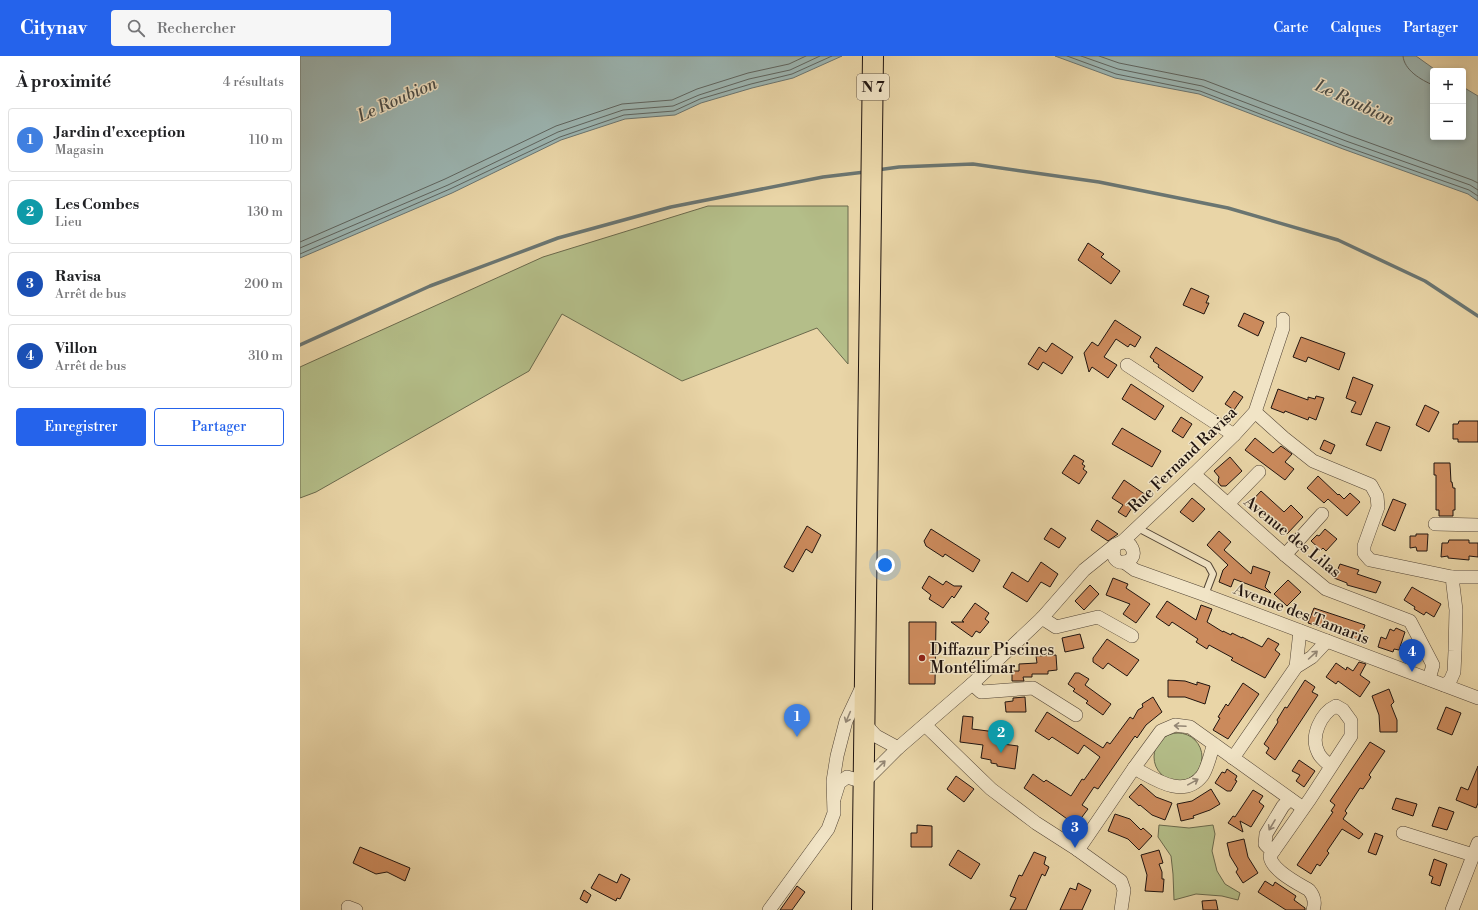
<!DOCTYPE html>
<html lang="fr">
<head>
<meta charset="utf-8">
<style>
  body { margin:0; font-family:"Libre Bodoni",serif; background:#f6f6f6; color:#202124 }
  .controls { position:absolute; right:12px; top:12px; display:grid; overflow:hidden; border-radius:4px; box-shadow:0 2px 6px #0003 }
  .controls button { width:36px; height:36px; display:grid; place-items:center; padding:0; border:0; border-bottom:1px solid #e0e0e0; background:#fff; color:#202124; font:20px sans-serif }
  .you { position:absolute; left:585px; top:509px; width:14px; height:14px; margin:-10px; border:3px solid #fff; border-radius:50%; background:#1a73e8; box-shadow:0 0 0 6px #1a73e833 }
  .badge { display:grid; place-items:center; width:26px; height:26px; border-radius:50%; background:#2563eb; color:#fff; font-size:13px; font-weight:700 }
  .pin { position:absolute; translate:-50% -33px; filter:drop-shadow(0 1px 2px #0008) }
  .pin::after { content:''; position:absolute; top:21px; width:14px; height:12px; background:inherit; clip-path:polygon(0 0,100% 0,50% 100%) }
  .list { margin:0; padding:0; list-style:none }
  h2 { display:flex; justify-content:space-between; align-items:center; height:52px; margin:0; padding:0 16px; font-size:17px }
  h2 small { font-size:13px; font-weight:400; color:#757577 }
  .list li { display:grid; grid-template-columns:26px 1fr auto; gap:12px; align-items:center; box-sizing:border-box; height:64px; margin:0 8px 8px; padding:0 8px; border:1px solid #e0e0e0; border-radius:4px }
  .list b { display:block; font-size:15px; white-space:nowrap }
  .list p { margin:0; font-size:13px; white-space:nowrap; color:#757577 }
  .list em { font-size:13px; font-style:normal; color:#757577 }
  .actions { display:flex; gap:8px; padding:12px 16px }
  .actions a { flex:1; padding:9px 0; border:1px solid #2563eb; border-radius:4px; text-align:center; font-size:14px; color:#2563eb }
  .actions .main { background:#2563eb; color:#fff }
  .icon { flex:none; width:22px; height:22px; fill:none; stroke:currentColor; stroke-width:2; stroke-linecap:round; stroke-linejoin:round }
  .map { position:relative; flex:none; width:1178px; height:854px; overflow:hidden }
  header { display:flex; align-items:center; gap:24px; box-sizing:border-box; height:56px; padding:0 20px; background:#2563eb; color:#fff }
  header strong { font-size:19px }
  nav { display:flex; gap:22px; margin-inline-start:auto; font-size:14px }
  .search { width:280px; height:36px; background:#f6f6f6; display:flex; align-items:center; gap:10px; box-sizing:border-box; padding:0 14px; border-radius:4px; color:#757577; font-size:15px }
  main { display:flex }
  aside { flex:1; background:#fff }
  .map>svg:first-child { display:block }
  .green { fill:#b4be89; stroke:#6a694c }
  .water { fill:#9cb6b3; stroke:#6a7571 }
  .lines { fill:none; stroke-linecap:round; stroke-linejoin:round }
  .shore { stroke:#5e6561; stroke-width:1 }
  .stream { stroke:#6a7571; stroke-width:3.5 }
  .building { fill:#cb8a5c; stroke:#20140f }
  .lane-casing { stroke:#524435; stroke-width:8 }
  .street-casing { stroke:#524435; stroke-width:14 }
  .primary-casing { stroke:#20140f; stroke-width:22 }
  .lane { stroke:#f1e4c6; stroke-width:6 }
  .street { stroke:#f1e4c6; stroke-width:13 }
  .primary { stroke:#e9d5a7; stroke-width:20 }
  .oneway { stroke:#938674 }
  .poi-dot { fill:#8f2418; stroke:#f1e4c6; stroke-width:1.5 }
  .labels { text-anchor:middle; stroke-width:3; stroke-linejoin:round; paint-order:stroke }
  .shield { fill:#f1e4c6; stroke:#5f5246; stroke-width:1 }
  .shield-label { font-size:15px; font-weight:bold; fill:#20140f }
  .street-label { font-size:16px; fill:#20140f; stroke:#f1e4c6 }
  .poi-label { font-size:16px; fill:#20140f; stroke:#f1e4c6; text-anchor:start }
  .water-label { font-size:17px; font-style:italic; fill:#4b4d48; stroke:#f1e4c6 }
</style>
</head>
<body>
<header>
<strong>Citynav</strong>
<div class="search"><svg class="icon" aria-label="search" viewBox="0 0 24 24"><circle cx="10" cy="10" r="6"/><path d="M15 15l6 6"/></svg>Rechercher</div>
<nav><a>Carte</a><a>Calques</a><a>Partager</a></nav>
</header>
<main>
<aside>
<h2>À proximité<small>4 résultats</small></h2>
<ul class="list">
<li><span class="badge" style="background:#3f7fe0">1</span><div><b>Jardin d'exception</b><p>Magasin</p></div><em>110 m</em></li>
<li><span class="badge" style="background:#0f9aa8">2</span><div><b>Les Combes</b><p>Lieu</p></div><em>130 m</em></li>
<li><span class="badge" style="background:#1a4fb4">3</span><div><b>Ravisa</b><p>Arrêt de bus</p></div><em>200 m</em></li>
<li><span class="badge" style="background:#1a4fb4">4</span><div><b>Villon</b><p>Arrêt de bus</p></div><em>310 m</em></li>
</ul>
<div class="actions"><a class="main">Enregistrer</a><a>Partager</a></div>
</aside>
<div class="map">
<svg width="1178" height="854" viewBox="0 0 1178 854">
  <rect width="100%" height="100%" fill="#e9d5a7"/>
  <filter id="stains"><feTurbulence type="fractalNoise" baseFrequency=".005" numOctaves="4"/><feColorMatrix values="0 0 0 0 .2 0 0 0 0 .09 0 0 0 0 .02 0 0 0 .5 -.17"/></filter>
  <radialGradient id="worn" r=".72"><stop offset=".6" stop-color="#630" stop-opacity="0"/><stop offset="1" stop-color="#630" stop-opacity=".3"/></radialGradient>
  <g class="green">
    <path d="M408 150H548V308L517 272 382 325 262 258 229 315 16 436 0 442V311L243 201Z"/>
    <circle cx="878" cy="701" r="24"/>
    <path d="M859 769 889 772 913 769 915 778 912 795 917 815 925 828 940 837 938 844 922 840 896 838 874 844 873 818 871 800 858 781Z"/>
  </g>
  <g class="water">
    <path d="M0 0H542L493 22 452 32 401 47 375 59 325 63 261 84 152 137 0 202Z"/>
    <path d="M755 0H1116L1137 15H1133V81H1163V31L1178 40V145L1168 138 1043 93 899 38 815 22Z"/>
  </g>
  <g class="lines">
    <g class="shore">
      <path d="M767 0 816 18 900 35 1044 90 1169 134 1178 140"/>
      <path d="M781 0 818 13 902 30 1046 85 1170 129 1178 134"/>
      <path d="M799 0 819 7 904 24 1048 79 1172 124 1178 127"/>
      <path d="M1103 0C1104 14 1121 24 1133 29"/>
      <path d="M0 186 145 123 256 70 322 48 372 44 397 33 448 17 489 8 506 0"/>
      <path d="M0 192 148 129 258 76 323 54 373 50 399 39 449 23 490 14 520 0"/>
      <path d="M0 198 150 133 260 81 324 59 374 55 400 43 451 28 492 18 532 0"/>
    </g>
    <g class="stream">
      <path d="M577 114 599 111 673 108 799 126 928 152 1038 184 1125 225 1178 260"/>
      <path d="M0 289 130 230 258 182 371 151 523 121 565 116"/>
    </g>
  </g>
  <g class="building">
    <path d="M788 187 804 198 801 201 820 215 811 228 778 204Z"/>
    <path d="M891 232 909 240 906 247H909L904 258 883 249Z"/>
    <path d="M944 257 964 266 958 280 938 270Z"/>
    <path d="M815 264 841 281 835 291 830 288 828 291 816 283 804 301 817 309 808 322 792 311 789 316 784 297 792 286 798 290Z"/>
    <path d="M1001 281 1045 297 1039 314 1008 301 1006 306 993 301Z"/>
    <path d="M752 287 773 301 762 318 743 306 738 314 728 308 739 291 746 296Z"/>
    <path d="M856 291 903 321 893 336 858 311 859 309 853 305 854 304 850 301Z"/>
    <path d="M1053 321 1073 329 1061 359 1051 356 1056 346 1046 342Z"/>
    <path d="M831 328 864 350 855 364 822 343Z"/>
    <path d="M978 333 1008 344V341L1015 343 1016 340 1024 342 1016 364 1009 361 1008 364 985 355 984 357 971 352Z"/>
    <path d="M934 335 943 341 934 354 925 348Z"/>
    <path d="M1125 349 1139 356 1129 376 1116 369Z"/>
    <path d="M881 361 892 368 883 382 872 375Z"/>
    <path d="M1159 365H1178V386H1158V383H1153V368H1158Z"/>
    <path d="M1076 366 1090 371 1081 395 1066 389Z"/>
    <path d="M822 372 861 395 852 411 812 388Z"/>
    <path d="M955 382 973 397 981 390 992 398 985 406 994 413 985 424 945 394Z"/>
    <path d="M1024 384 1035 389 1031 398 1020 393Z"/>
    <path d="M774 399 784 405 782 408 785 410 783 413 787 416 779 428 762 417Z"/>
    <path d="M930 401 942 415 926 430H921L918 426 919 421 914 415Z"/>
    <path d="M1134 407H1150L1151 426H1152L1153 432H1155V454H1153V460H1139V454H1136V419H1134Z"/>
    <path d="M1018 420 1038 439 1039 438 1044 443 1050 437 1060 446 1047 460 1028 443 1024 447 1007 432Z"/>
    <path d="M824 424 846 439 839 450 835 447 826 461 818 456 823 449 812 442Z"/>
    <path d="M961 435 984 456 991 449 1003 461 987 478 963 458 962 459 949 448Z"/>
    <path d="M892 442 905 453 893 466 880 456Z"/>
    <path d="M1093 443 1106 448 1095 475 1082 469Z"/>
    <path d="M797 464 818 478 808 485 791 474Z"/>
    <path d="M507 470 521 479 512 497 506 493 493 516 484 511Z"/>
    <path d="M751 472 766 482 759 492 744 483Z"/>
    <path d="M631 473 680 504 673 516 645 498 643 501 626 490 624 485Z"/>
    <path d="M1025 473 1037 483 1026 495 1023 492 1021 494 1011 485 1017 479 1019 480Z"/>
    <path d="M919 475 931 486 924 494 951 518 953 510 970 516 965 531 971 537 934 523 931 531 919 526 923 514 928 509 907 489Z"/>
    <path d="M1116 478H1128L1127 495H1117L1116 491 1110 492V480H1116Z"/>
    <path d="M1149 484H1169V487H1178V501L1169 500V504L1148 502V500L1141 501 1142 487H1148Z"/>
    <path d="M741 506 758 518 750 531 741 526 727 546 703 531 712 516 728 526Z"/>
    <path d="M1040 508 1059 514 1057 518 1081 526 1076 537 1047 529V527L1034 522Z"/>
    <path d="M629 520 643 529 646 525 654 530H662L654 542 652 540 643 552 629 543 631 539 622 532Z"/>
    <path d="M813 522 828 528 826 532 850 548 836 567 823 558 830 548 806 539Z"/>
    <path d="M988 524 1001 536 987 550 974 538Z"/>
    <path d="M790 529 799 538 784 554 775 545Z"/>
    <path d="M1112 531 1141 548 1134 561 1126 556 1124 559 1114 553 1115 551 1104 544Z"/>
    <path d="M867 545 896 564 901 549 912 553 907 566 923 576V575L931 579 932 577 942 582V581L962 591 968 582 979 588 975 594 980 598 965 622 931 604 933 602 909 589 907 593 896 586 898 583 872 566 869 570 856 561Z"/>
    <path d="M675 547 689 557 685 563 689 566 680 577 676 575 672 581 651 566H664L662 565Z"/>
    <path d="M1014 552 1065 569 1060 584 1008 567Z"/>
    <path d="M609 566H636L635 628H609Z"/>
    <path d="M1096 572 1105 576 1099 594 1094 593 1093 596 1078 591 1081 581 1086 583 1090 573 1094 575Z"/>
    <path d="M780 578 784 592 765 596 762 582Z"/>
    <path d="M807 583 839 604 827 620 808 607 803 613 793 606V602Z"/>
    <path d="M756 599 757 614 748 615V618H732V621H723L724 625H712V615H719V608L737 607 736 600Z"/>
    <path d="M1059 606 1066 608 1060 619 1070 626 1060 641 1038 625 1036 628 1026 621 1036 607 1046 614 1047 611 1053 615Z"/>
    <path d="M775 617H779L789 623 785 629 811 648 803 659 786 647 788 645 773 635 775 633 768 628Z"/>
    <path d="M868 624 885 625 897 629V626L910 630 905 648 885 641H868Z"/>
    <path d="M1005 624 1015 631 1012 636 1018 639 975 704 966 697 969 692 964 688 978 666 977 664 985 651 987 652Z"/>
    <path d="M943 627 959 638 928 683 913 674 920 662 918 661 926 648 928 650Z"/>
    <path d="M1089 633 1094 646 1091 649 1097 664V676H1080L1079 659 1072 640Z"/>
    <path d="M725 641 726 656H706L705 646 713 645V642Z"/>
    <path d="M853 641 862 656 846 669 837 682 835 680 798 733 794 731 782 749 788 753 779 765 773 761 770 765 724 732 733 718 744 726 746 724 771 740 782 723 784 724 800 701 784 689 778 698 752 681 749 684 735 675 747 656 803 692 807 686 810 688 830 661 833 663 838 654 843 651 842 648Z"/>
    <path d="M1146 651 1161 657 1152 679 1137 673Z"/>
    <path d="M663 660 673 661 672 673 696 676 695 687 718 690 715 713 697 710V708L691 707V704L681 702 683 689 660 686Z"/>
    <path d="M1070 686 1085 695 1069 719 1071 721 1063 733 1060 732 1045 755 1047 757 1043 763 1063 778 1059 783 1042 773 1027 795 1029 797 1020 810 1017 808 1011 818 997 809 1033 756 1031 755 1035 749 1030 745Z"/>
    <path d="M999 704 1015 715 1004 731 996 725 1000 719 992 715Z"/>
    <path d="M1178 710V747L1176 752 1156 744 1161 731 1168 734Z"/>
    <path d="M927 713 937 720 935 724 937 725 931 735H927L915 727 922 716 925 717Z"/>
    <path d="M656 720 674 733 664 746 647 733Z"/>
    <path d="M841 728 856 741 872 747 865 764 852 759 840 749 839 750 829 741Z"/>
    <path d="M911 733 920 748 910 754 893 760 894 762 881 765 877 748 892 745Z"/>
    <path d="M953 734 963 740 959 746 964 750 951 771 940 765 943 776 928 767 933 760 935 761Z"/>
    <path d="M1096 742 1117 748 1113 760 1092 753Z"/>
    <path d="M1139 751 1154 756 1147 774 1132 770Z"/>
    <path d="M815 758 830 763 841 774 843 772 852 780 839 794 828 783 808 775Z"/>
    <path d="M617 769 632 770V791H611V777H617Z"/>
    <path d="M1075 777 1083 780 1076 799 1068 796Z"/>
    <path d="M944 783 948 801 958 817 943 827 936 816 938 813 930 800 927 787Z"/>
    <path d="M60 791 110 812 105 825 87 816 76 818 53 807Z"/>
    <path d="M658 794 680 808 671 823 649 809Z"/>
    <path d="M859 794 863 807 859 808 862 816V823H864L863 836 845 835 847 819 841 799Z"/>
    <path d="M734 796 746 801 744 808 749 811 745 820 742 818 726 854H710L716 842 710 840 719 819 722 820Z"/>
    <path d="M1134 803 1147 808 1140 830 1131 827 1133 821 1129 819Z"/>
    <path d="M299 818 317 827 321 818 330 823 320 843 317 842 316 845 291 832Z"/>
    <path d="M965 825 973 830 975 826 996 840 994 844 1005 852V854H986L958 836Z"/>
    <path d="M778 827 791 834 782 854H760L770 832 776 834Z"/>
    <path d="M497 830 505 836 492 854H480Z"/>
    <path d="M284 834 291 839 287 847 280 843Z"/>
    <path d="M916 844 918 854H903L902 845Z"/>
  </g>
  <g class="lines">
    <defs>
      <path id="lane" d="M836 471 908 509 913 518 905 539"/>
      <g id="street">
        <path d="M827 309 934 379"/>
        <path d="M955 356 984 382 1013 405 1071 429 1077 440 1078 451 1064 490V497L1070 504 1152 521 1156 554 1155 595 1154 616 1150 625 1144 629"/>
        <path d="M894 418 985 499 1026 533 1110 565 1133 609 1129 623"/>
        <path d="M928 448 959 416"/>
        <path d="M1135 468 1178 469"/>
        <path d="M822 486 894 418 934 379 955 356 983 272V263"/>
        <path d="M985 499 1022 458"/>
        <path d="M824 506 835 514 905 539 1178 642"/>
        <path d="M1152 521H1178"/>
        <path d="M742 562 756 571 798 561 832 580"/>
        <path d="M996 611 1000 575"/>
        <path d="M672 628 681 636 733 632 776 659"/>
        <path d="M564 667 576 680 598 692"/>
        <path d="M625 669 691 733 736 767 775 792 821 825 824 834 821 854"/>
        <path d="M914 688C910 698 908 712 902 720 883 744 853 722 834 712L861 675 875 669 890 671 1003 752"/>
        <path d="M933 702 996 611 1012 601 1027 585"/>
        <path d="M534 743 539 727 547 721 564 726 598 692 672 628 742 562 784 514 815 489 822 486C826 486 830 487 832 492 840 508 809 514 814 492"/>
        <path d="M1103 777 1173 799"/>
        <path d="M778 794 834 712"/>
        <path d="M974 794 969 792 965 788 966 778 983 750 990 743"/>
        <path d="M48 851 56 854"/>
        <path d="M469 854 528 773 534 757 533 725 537 700 546 665 562 631"/>
        <path d="M1013 854C1016 846 1014 840 1009 834 997 827 971 814 970 800L1010 743 1051 680V665L1043 654 1036 650C1021 657 1010 680 1018 696 1020 702 1026 706 1031 710"/>
        <path d="M1152 854 1178 787"/>
      </g>
      <path id="primary" d="M562 854 573 0"/>
    </defs>
    <use href="#lane" class="lane-casing"/>
    <use href="#street" class="street-casing"/>
    <use href="#primary" class="primary-casing"/>
    <use href="#lane" class="lane"/>
    <use href="#street" class="street"/>
    <use href="#primary" class="primary"/>
  </g>
  <defs><path id="oneway-shaft" d="M-6 0H5M1.5-3L5.5 0L1.5 3" fill="none" stroke-width="1.6" stroke-linecap="round" stroke-linejoin="round"/></defs>
  <g class="oneway">
    <use href="#oneway-shaft" transform="translate(1013 599) rotate(-42)"/>
    <use href="#oneway-shaft" transform="translate(548 661) rotate(113)"/>
    <use href="#oneway-shaft" transform="translate(880 670) rotate(-177)"/>
    <use href="#oneway-shaft" transform="translate(581 709) rotate(-45)"/>
    <use href="#oneway-shaft" transform="translate(893 726) rotate(-29)"/>
    <use href="#oneway-shaft" transform="translate(972 769) rotate(121)"/>
  </g>
  <circle class="poi-dot" cx="622" cy="602" r="4"/>
  <g class="labels">
    <rect class="shield" x="557" y="18" width="32" height="26" rx="3"/>
    <g class="shield-label">
      <text x="573" y="36">N 7</text>
    </g>
    <g class="street-label">
      <text transform="translate(882 403) rotate(-44)" y="6">Rue Fernand Ravisa</text>
      <text transform="translate(993 480) rotate(39)" y="6">Avenue des Lilas</text>
      <text transform="translate(1002 557) rotate(21)" y="6">Avenue des Tamaris</text>
    </g>
    <g class="poi-label">
      <text x="630" y="599">Diffazur Piscines<tspan x="630" dy="18">Montélimar</tspan></text>
    </g>
    <g class="water-label">
      <text transform="translate(97 43) rotate(-24)" y="6">Le Roubion</text>
      <text transform="translate(1055 46) rotate(25)" y="6">Le Roubion</text>
    </g>
  </g>
  <rect width="100%" height="100%" filter="url(#stains)"/>
  <rect width="100%" height="100%" fill="url(#worn)"/>
</svg>
<div class="controls">
<button>+</button>
<button>−</button>
</div>
<div class="you"></div>
<div class="pin badge" style="left:497px;top:681px;background:#3f7fe0">1</div>
<div class="pin badge" style="left:701px;top:697px;background:#0f9aa8">2</div>
<div class="pin badge" style="left:775px;top:792px;background:#1a4fb4">3</div>
<div class="pin badge" style="left:1112px;top:616px;background:#1a4fb4">4</div>
</div>
</main>
</body>
</html>
